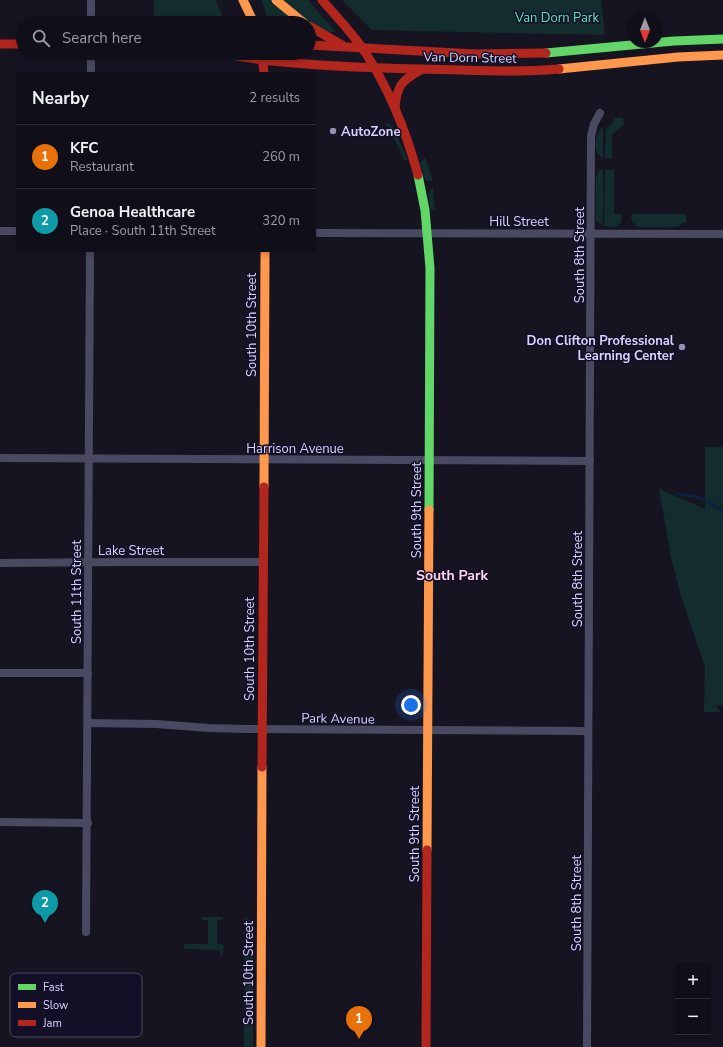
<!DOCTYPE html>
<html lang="en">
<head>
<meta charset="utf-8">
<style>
  body { margin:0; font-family:"Nunito Sans",sans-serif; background:#191822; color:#f1f3f6 }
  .controls { position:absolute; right:12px; bottom:12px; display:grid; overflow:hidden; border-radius:0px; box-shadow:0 2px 6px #0003 }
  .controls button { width:36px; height:36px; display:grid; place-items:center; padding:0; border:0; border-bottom:1px solid #302f38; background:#100f19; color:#f1f3f6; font:20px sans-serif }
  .compass { position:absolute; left:627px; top:12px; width:36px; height:36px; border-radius:50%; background:#100f19; box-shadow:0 2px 6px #0003; rotate:180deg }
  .you { position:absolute; left:411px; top:705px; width:14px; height:14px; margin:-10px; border:3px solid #fff; border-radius:50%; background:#1a73e8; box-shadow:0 0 0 6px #1a73e833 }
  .badge { display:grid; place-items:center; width:26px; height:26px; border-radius:50%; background:#b45309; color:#fff; font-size:13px; font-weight:700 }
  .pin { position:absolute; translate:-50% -33px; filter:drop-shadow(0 1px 2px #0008) }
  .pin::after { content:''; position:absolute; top:21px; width:14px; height:12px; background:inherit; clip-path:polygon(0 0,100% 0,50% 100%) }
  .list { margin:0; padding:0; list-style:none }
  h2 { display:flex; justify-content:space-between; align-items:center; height:52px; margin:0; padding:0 16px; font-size:17px }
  h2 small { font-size:13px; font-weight:400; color:#9c9ca2 }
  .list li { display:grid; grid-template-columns:26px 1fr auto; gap:12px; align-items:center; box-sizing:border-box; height:64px; padding:0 16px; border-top:1px solid #302f38 }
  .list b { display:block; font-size:15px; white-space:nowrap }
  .list p { margin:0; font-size:13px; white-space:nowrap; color:#9c9ca2 }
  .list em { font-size:13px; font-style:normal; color:#9c9ca2 }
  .icon { flex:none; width:22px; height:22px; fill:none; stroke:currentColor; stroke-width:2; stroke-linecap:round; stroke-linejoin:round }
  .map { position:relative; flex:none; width:723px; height:1047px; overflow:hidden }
  .search { position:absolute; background:#100f19; box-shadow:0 2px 6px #0003; left:16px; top:16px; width:300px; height:44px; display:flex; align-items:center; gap:10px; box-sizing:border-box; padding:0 14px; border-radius:22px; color:#9c9ca2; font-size:15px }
  .panel { position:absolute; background:#100f19; box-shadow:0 2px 6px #0003; left:16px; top:72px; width:300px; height:180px; border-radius:0px }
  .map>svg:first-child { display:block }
  .green { fill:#132c2d }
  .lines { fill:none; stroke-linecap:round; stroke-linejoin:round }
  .stream { stroke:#0d2144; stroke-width:2.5 }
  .street { stroke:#4a4962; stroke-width:8 }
  .fast { stroke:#63d668; stroke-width:9 }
  .slow { stroke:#ff974d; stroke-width:9 }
  .jam { stroke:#b3261e; stroke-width:9 }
  .poi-dot { fill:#9591b1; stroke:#130f26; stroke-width:1.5 }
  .labels { text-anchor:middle; stroke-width:3; stroke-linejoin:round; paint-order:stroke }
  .park-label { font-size:13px; fill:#5fe0c0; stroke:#130f26 }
  .street-label { font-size:13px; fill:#d9d4ff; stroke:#130f26 }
  .poi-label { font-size:13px; font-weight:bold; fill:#d9d4ff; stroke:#130f26; text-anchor:start }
  .neighbourhood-label { font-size:14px; font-weight:bold; fill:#ffd6f0; stroke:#130f26 }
  .key { fill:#130f26; stroke:#4e4a67; stroke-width:1 }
  .key-label { font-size:11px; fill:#d9d4ff }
</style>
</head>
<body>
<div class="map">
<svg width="723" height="1047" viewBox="0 0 723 1047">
  <rect width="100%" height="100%" fill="#161421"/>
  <g class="green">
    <path d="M154 0H216L225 23H154Z"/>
    <path d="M261 0H308L336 32H309V23H270Z"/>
    <path d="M342 0H601L605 35 372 30Z"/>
    <path d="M615 118H623L624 125 622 126 612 135V158H605L606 129 612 124Z"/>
    <path d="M388 123 393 127 408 160 406 161 404 160 399 148 386 124Z"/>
    <path d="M603 127V158C592 154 594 133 603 127Z"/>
    <path d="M425 158 426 160 433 181H427L425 179 420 163Z"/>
    <path d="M603 169V221L601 225 596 220V176L599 171Z"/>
    <path d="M605 169 614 170V214H621L622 216 621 223 616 227 604 226Z"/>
    <path d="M433 188 435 211 430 208 428 195 430 190Z"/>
    <path d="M632 214H685L686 216V222L677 227H638L632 222 631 216Z"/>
    <path d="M705 447H723V705H716L720 712H704L705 667 682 599 672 562 659 489 705 509Z"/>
    <path d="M202 917H223V920H217V944H222L224 946 223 954 221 957 220 950 184 949V944H208V920H202Z"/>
    <path d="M245 918 250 920 253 924V1047H244Z"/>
  </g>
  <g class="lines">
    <path class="stream" d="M676 494C696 495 707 499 723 512"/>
    <g class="street">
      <path d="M91 23V0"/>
      <path d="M91 73V53"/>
      <path d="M0 231H17"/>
      <path d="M315 233 723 234"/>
      <path d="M0 458 590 461"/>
      <path d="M0 563 124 562H263"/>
      <path d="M0 673H88"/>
      <path d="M88 723 156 724 209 728 245 729 588 731"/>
      <path d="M0 822 88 823"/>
      <path d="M86 932 90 251"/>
      <path d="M587 1047 591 136 594 124 600 113"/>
    </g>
    <g class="fast">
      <path d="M546 53 674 41 723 39"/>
      <path d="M418 175 425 210 430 268 429 510"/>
    </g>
    <g class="slow">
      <path d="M243 0 254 23"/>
      <path d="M276 0 304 23"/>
      <path d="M559 69 678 57 723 55"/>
      <path d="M264 487 265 251"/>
      <path d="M427 850 429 510"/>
      <path d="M261 1047 262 767"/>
    </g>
    <g class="jam">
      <path d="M322 0C336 16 351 32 363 49 389 88 406 131 418 175"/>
      <path d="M309 26 342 45"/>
      <path d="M0 44H23"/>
      <path d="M309 45 475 54 546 53"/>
      <path d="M217 53 263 60"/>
      <path d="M262 53 264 73"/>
      <path d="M263 60C316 66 368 68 421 69 467 70 513 73 559 69"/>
      <path d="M395 107C397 84 403 80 422 69"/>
      <path d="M262 767 264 487"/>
      <path d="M426 1047 427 850"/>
    </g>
  </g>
  <g class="poi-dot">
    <circle cx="333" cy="131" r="4"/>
    <circle cx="682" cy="347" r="4"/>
  </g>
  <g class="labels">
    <g class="park-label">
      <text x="557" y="22">Van Dorn Park</text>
    </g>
    <g class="street-label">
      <text transform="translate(470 57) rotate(1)" y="5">Van Dorn Street</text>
      <text x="519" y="226">Hill Street</text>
      <text transform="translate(579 255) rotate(-90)" y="5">South 8th Street</text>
      <text transform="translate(251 325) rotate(-90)" y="5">South 10th Street</text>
      <text x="295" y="453">Harrison Avenue</text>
      <text transform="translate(416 510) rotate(-90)" y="5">South 9th Street</text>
      <text x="131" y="555">Lake Street</text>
      <text transform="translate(577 579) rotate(-90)" y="5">South 8th Street</text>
      <text transform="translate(76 592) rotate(-90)" y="5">South 11th Street</text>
      <text transform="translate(249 649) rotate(-90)" y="5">South 10th Street</text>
      <text transform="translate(338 718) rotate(1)" y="5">Park Avenue</text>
      <text transform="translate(414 834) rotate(-90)" y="5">South 9th Street</text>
      <text transform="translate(576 903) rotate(-90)" y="5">South 8th Street</text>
      <text transform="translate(248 973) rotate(-90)" y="5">South 10th Street</text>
    </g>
    <g class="poi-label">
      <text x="341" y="136">AutoZone</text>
      <text x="674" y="345" text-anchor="end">Don Clifton Professional<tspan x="674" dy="15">Learning Center</tspan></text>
    </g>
    <g class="neighbourhood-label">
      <text x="452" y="580">South Park</text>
    </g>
  </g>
  <rect x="10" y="973" width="132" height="64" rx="6" class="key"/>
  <rect x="18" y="984" width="18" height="6" fill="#63d668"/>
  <rect x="18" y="1002" width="18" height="6" fill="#ff974d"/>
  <rect x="18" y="1020" width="18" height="6" fill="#b3261e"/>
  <g class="key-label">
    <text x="43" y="991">Fast</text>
    <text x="43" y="1009">Slow</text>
    <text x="43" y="1027">Jam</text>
  </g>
</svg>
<div class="controls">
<button>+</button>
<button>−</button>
</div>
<svg class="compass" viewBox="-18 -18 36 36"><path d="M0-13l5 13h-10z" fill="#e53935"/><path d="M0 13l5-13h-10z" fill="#9c9ca2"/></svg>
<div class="you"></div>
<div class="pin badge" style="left:359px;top:1039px;background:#e8710a">1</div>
<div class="pin badge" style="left:45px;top:923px;background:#0f9aa8">2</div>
<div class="search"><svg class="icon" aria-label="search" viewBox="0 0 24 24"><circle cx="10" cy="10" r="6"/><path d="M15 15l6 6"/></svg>Search here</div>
<section class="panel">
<h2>Nearby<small>2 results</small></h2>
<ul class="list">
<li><span class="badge" style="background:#e8710a">1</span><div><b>KFC</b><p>Restaurant</p></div><em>260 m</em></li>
<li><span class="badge" style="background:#0f9aa8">2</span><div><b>Genoa Healthcare</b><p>Place · South 11th Street</p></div><em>320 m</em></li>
</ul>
</section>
</div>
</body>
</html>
